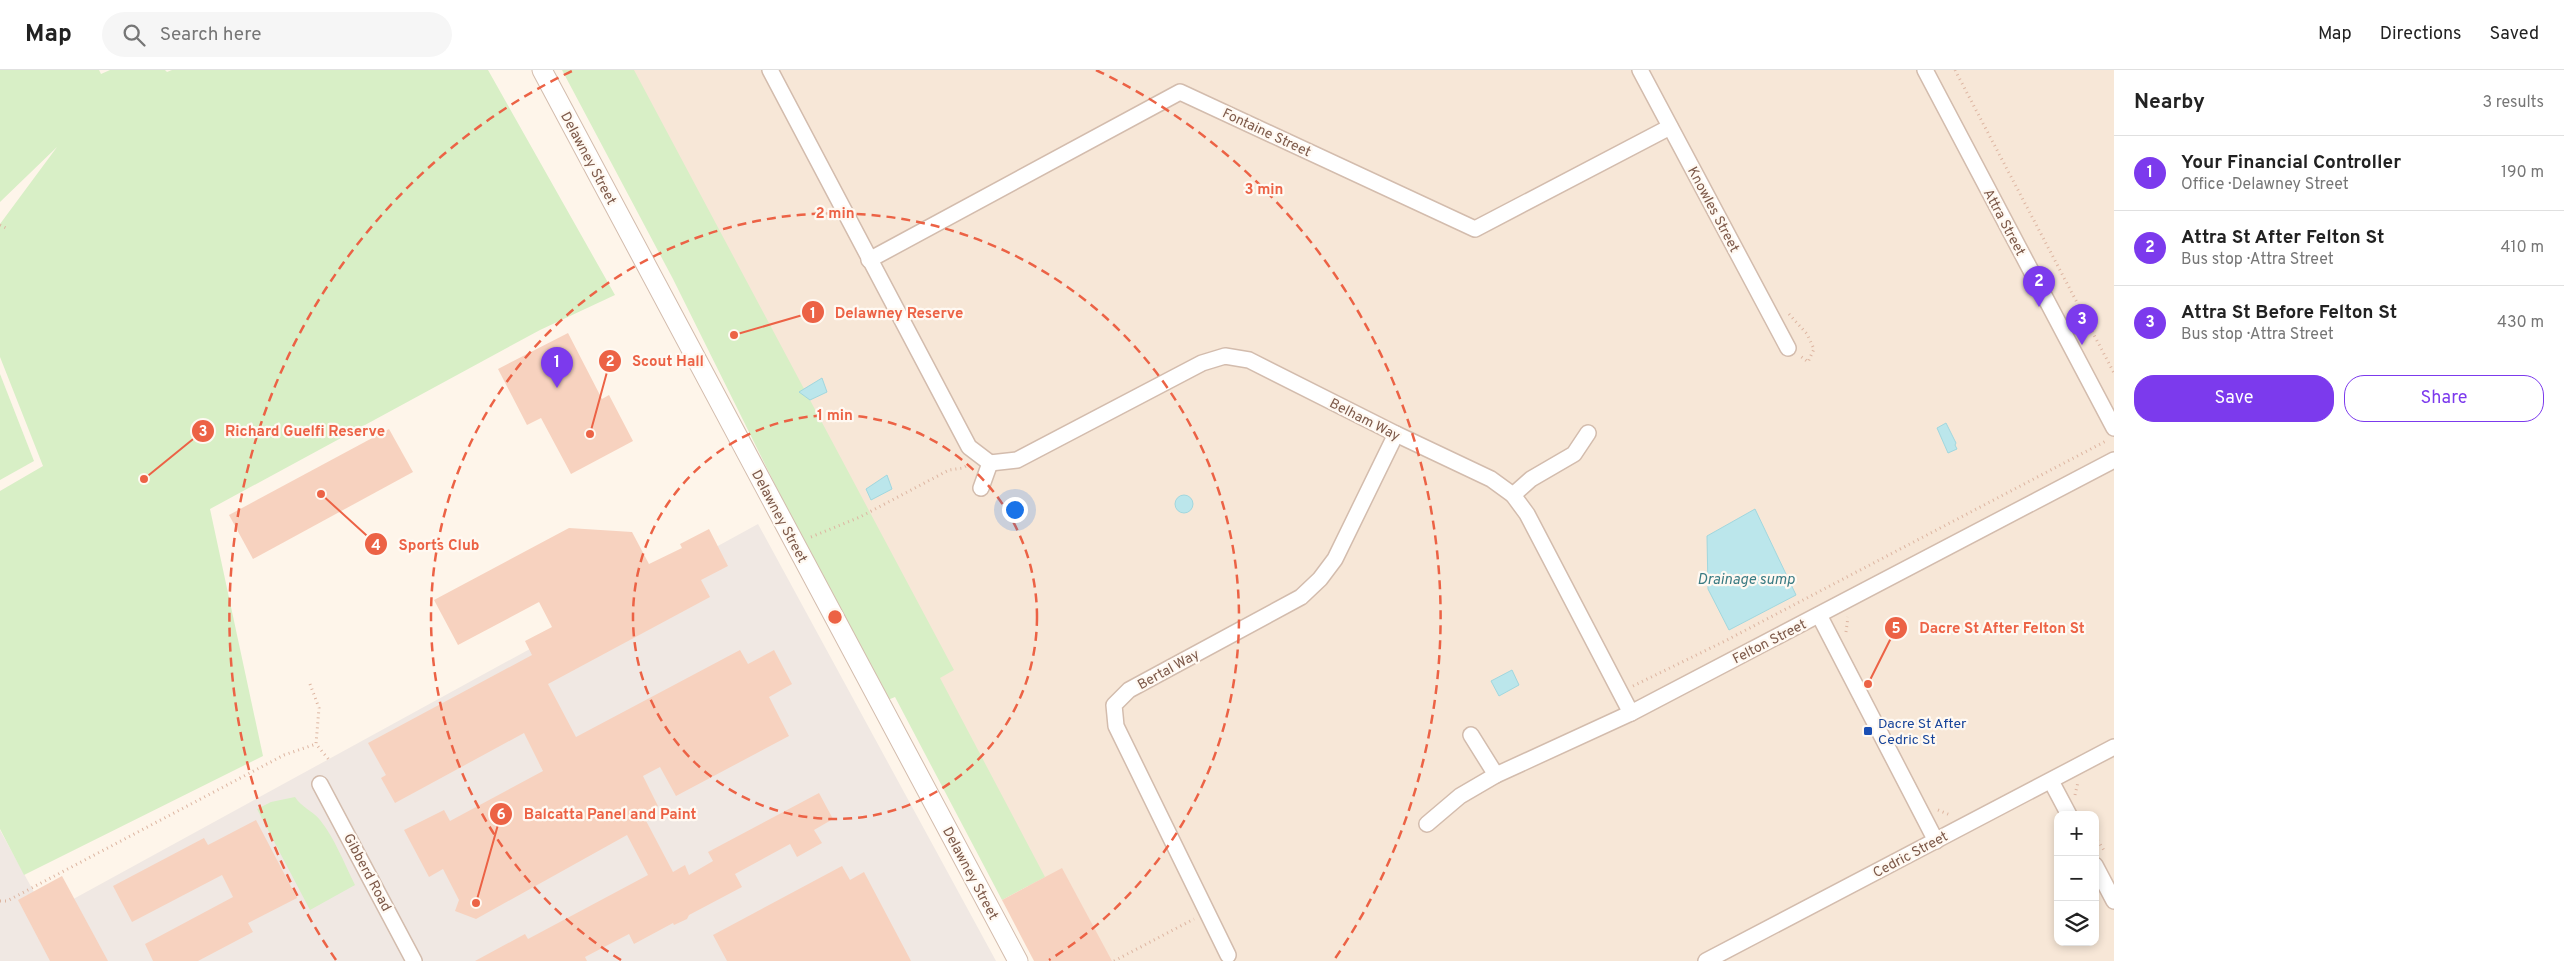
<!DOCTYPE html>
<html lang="en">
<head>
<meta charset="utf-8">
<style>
  body { margin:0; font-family:Overpass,sans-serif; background:#f6f6f6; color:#222 }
  .controls { position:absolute; right:15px; bottom:15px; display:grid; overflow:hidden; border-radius:10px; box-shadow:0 2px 8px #0003 }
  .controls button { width:45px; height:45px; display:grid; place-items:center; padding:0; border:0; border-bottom:1px solid #e0e0e0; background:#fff; color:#222; font:25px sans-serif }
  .you { position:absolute; left:1014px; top:439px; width:18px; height:18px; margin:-12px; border:4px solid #fff; border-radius:50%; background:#1a73e8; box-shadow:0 0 0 8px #1a73e833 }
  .badge { display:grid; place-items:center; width:32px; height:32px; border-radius:50%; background:#7c3aed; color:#fff; font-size:16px; font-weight:700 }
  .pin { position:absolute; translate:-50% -41px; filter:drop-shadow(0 1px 2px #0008) }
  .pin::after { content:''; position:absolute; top:26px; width:18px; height:15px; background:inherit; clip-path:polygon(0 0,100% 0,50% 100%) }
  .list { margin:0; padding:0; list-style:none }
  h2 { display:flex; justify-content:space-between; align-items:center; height:65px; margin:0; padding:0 20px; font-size:21px }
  h2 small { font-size:16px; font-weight:400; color:#767676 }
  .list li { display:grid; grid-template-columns:32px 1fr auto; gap:15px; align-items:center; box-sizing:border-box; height:75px; padding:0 20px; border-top:1px solid #e0e0e0 }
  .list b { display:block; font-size:19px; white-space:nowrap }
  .list p { margin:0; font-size:16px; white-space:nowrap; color:#767676 }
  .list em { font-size:16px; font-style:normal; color:#767676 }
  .actions { display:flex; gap:10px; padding:15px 20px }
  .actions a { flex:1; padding:11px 0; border:1px solid #7c3aed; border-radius:20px; text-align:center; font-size:18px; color:#7c3aed }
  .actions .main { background:#7c3aed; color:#fff }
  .icon { flex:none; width:28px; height:28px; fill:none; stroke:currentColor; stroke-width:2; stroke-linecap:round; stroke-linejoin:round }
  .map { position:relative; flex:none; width:2114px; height:891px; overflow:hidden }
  header { display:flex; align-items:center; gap:30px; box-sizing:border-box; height:70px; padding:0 25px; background:#fff; border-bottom:1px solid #e0e0e0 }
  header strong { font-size:24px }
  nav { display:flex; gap:28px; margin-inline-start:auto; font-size:18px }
  .search { width:350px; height:45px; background:#f6f6f6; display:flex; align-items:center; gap:12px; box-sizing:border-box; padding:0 18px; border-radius:28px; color:#767676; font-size:19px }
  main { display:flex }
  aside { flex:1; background:#fff }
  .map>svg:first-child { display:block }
  .residential { fill:#f7e7d7; fill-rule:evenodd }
  .industrial { fill:#f0e8e3 }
  .green { fill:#d8efc6 }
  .water { fill:#bbe6eb; stroke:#a1d7de }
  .building { fill:#f7d2bf }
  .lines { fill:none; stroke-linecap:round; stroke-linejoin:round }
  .minor-casing { stroke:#d3bcad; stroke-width:18 }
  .tertiary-casing { stroke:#d3bcad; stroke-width:21 }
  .path { stroke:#ddb5a1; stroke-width:3; stroke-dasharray:1 4; stroke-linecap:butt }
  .minor { stroke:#fff; stroke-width:15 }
  .tertiary { stroke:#fff; stroke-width:19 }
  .ring { fill:none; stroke:#ec6245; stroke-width:2.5; stroke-dasharray:9 6 }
  .transit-dot { fill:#1a4fb4; stroke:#fff9f2; stroke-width:2 }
  .labels { text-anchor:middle; stroke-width:4.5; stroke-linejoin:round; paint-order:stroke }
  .street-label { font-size:14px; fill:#7d5949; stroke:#fff9f2 }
  .transit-label { font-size:14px; fill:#164399; stroke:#fff9f2; text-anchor:start }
  .water-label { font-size:15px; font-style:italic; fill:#3a7b83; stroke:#fff9f2 }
  .centre { fill:#ec6245; stroke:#fff9f2; stroke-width:2.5 }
  .ring-label { font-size:15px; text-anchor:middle; font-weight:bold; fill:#ec6245; stroke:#fff9f2; stroke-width:4.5; stroke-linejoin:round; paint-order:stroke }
  .leader { fill:none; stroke:#ec6245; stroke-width:2 }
  .callout-dot { fill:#ec6245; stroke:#fff9f2; stroke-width:2 }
  .mark-label { font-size:15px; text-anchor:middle; font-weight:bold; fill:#fff }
  .callout-label { font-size:15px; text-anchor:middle; font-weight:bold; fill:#ec6245; stroke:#fff9f2; stroke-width:4.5; stroke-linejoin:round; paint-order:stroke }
</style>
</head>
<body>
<header>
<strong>Map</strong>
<div class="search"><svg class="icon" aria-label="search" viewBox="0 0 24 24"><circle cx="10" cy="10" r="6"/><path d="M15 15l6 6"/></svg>Search here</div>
<nav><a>Map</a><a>Directions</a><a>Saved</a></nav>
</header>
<main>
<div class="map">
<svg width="2114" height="891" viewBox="0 0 2114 891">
  <rect width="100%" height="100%" fill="#fef5ea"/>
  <path class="residential" d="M591 0H2114V891H1068ZM2058 745H2095V872H2058Z"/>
  <path class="industrial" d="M758 454 996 891H0V760L46 844Z"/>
  <g class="green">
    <path d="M0 0H99L101 4 110 0H165L167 2 172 0H488L615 225 540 260 210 439 263 686 24 805 0 759V421L43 396 0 287V154L57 77 0 132Z"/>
    <path d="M562 0H634L954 600 940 608 1045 807 1002 830 895 627 883 632 673 209Z"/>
    <path d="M0 304 34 391 0 410Z"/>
    <path d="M295 727C301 737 313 741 320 750 335 769 344 793 355 815L310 840 257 739 271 732Z"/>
  </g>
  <g class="water">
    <path d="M822 308 827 322 810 330 799 322Z"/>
    <path d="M1946 353 1956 373 1955 375 1957 379 1948 383 1937 358Z"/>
    <path d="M887 405 892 419 871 430 866 419Z"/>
    <circle cx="1184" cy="434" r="9"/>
    <path d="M1755 439 1796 525 1729 560 1708 519 1707 466Z"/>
    <path d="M1512 600 1519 615 1499 626 1491 611Z"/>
  </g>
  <g class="building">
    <path d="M568 263 602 329 609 325 633 371 571 404 541 348 527 355 498 299Z"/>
    <path d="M389 359 413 402 253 489 229 445Z"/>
    <path d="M569 458 632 462 649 494 682 478 680 474 709 459 728 496 701 510 710 527 548 614 576 667 740 580 748 594 774 580 792 614 769 627 789 666 676 726 660 697 643 706 658 736 643 745 673 802 685 795 689 805 713 791 708 782 819 723 833 749 814 760 822 773 797 787 790 774 735 804 742 817 689 845 687 849 674 855 673 853 634 874 629 864 585 887 587 891H475L525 864 528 869 648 805 627 765 476 849 455 841 459 830 443 799 429 807 404 760 444 740 450 751 543 701 524 663 395 733 381 708 386 705 368 673 532 585 525 571 552 557 539 532 458 575 434 530Z"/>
    <path d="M256 750 297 828 248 853 253 862 198 891H153L145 874 233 827 222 805 132 852 113 816 204 768 208 775Z"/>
    <path d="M842 796 850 810 864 802 911 891H727L713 865Z"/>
    <path d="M1062 798 1112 891H1034L1002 830Z"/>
    <path d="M62 806 108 891H50L18 830Z"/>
  </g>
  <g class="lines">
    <defs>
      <g id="minor">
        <path d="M770 0 969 377 990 393 981 418"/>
        <path d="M1640 0 1788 278"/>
        <path d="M1925 0 2114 358"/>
        <path d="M869 190 1180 22 1475 159 1670 57"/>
        <path d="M990 393 1017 390 1202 293 1225 286 1249 290 1396 364 1491 409 1513 425 1527 444 1631 643"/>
        <path d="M1513 425 1531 409 1574 384 1588 363"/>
        <path d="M1819 545 1936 771"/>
        <path d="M1471 665 1496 705"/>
        <path d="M2051 711 2069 745"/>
        <path d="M320 714 414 891"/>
        <path d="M1427 754 1460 726 1496 705 1631 643 2114 390"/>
        <path d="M2095 795 2114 831"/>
        <path d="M1228 885 1116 656 1114 635 1129 620 1301 527 1320 509 1335 489 1396 364"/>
        <path d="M1706 891 2114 677"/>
      </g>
      <path id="tertiary" d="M542 0 1018 891"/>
    </defs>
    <use href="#minor" class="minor-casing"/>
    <use href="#tertiary" class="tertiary-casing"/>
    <g class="path">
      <path d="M1955 0 2114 303"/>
      <path d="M0 155 6 158"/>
      <path d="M1789 244 1807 264 1814 279 1808 292 1799 285"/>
      <path d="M811 467 860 447 949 400 963 398 968 395"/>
      <path d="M1846 562 1848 547"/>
      <path d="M310 614 319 638 316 674 330 691"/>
      <path d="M1633 616 1725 571 2106 371"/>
      <path d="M2075 725 2078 712"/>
      <path d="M1938 740 1950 745"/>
      <path d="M2095 766 2105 782"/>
      <path d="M0 831H7L284 685 316 674"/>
      <path d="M1114 891 1194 849"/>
    </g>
    <use href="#minor" class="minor"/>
    <use href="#tertiary" class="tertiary"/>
  </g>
  <g class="ring">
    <circle cx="835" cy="547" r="202"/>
    <path d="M621 890A404 404 0 1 1 1049 890"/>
    <path d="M336 890A606 606 0 0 1 574 0M1096 0A606 606 0 0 1 1334 890"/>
  </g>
  <rect class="transit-dot" x="1863" y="656" width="10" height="10" rx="2.5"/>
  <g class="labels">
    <g class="street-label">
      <text transform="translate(1267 62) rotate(25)" y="5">Fontaine Street</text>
      <text transform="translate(589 88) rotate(62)" y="5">Delawney Street</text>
      <text transform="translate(1714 139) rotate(62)" y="5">Knowles Street</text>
      <text transform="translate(2005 152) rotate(62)" y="5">Attra Street</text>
      <text transform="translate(1365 349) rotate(27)" y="5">Belham Way</text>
      <text transform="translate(780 446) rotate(62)" y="5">Delawney Street</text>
      <text transform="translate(1769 571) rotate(-27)" y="5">Felton Street</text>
      <text transform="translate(1168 599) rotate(-29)" y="5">Bertal Way</text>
      <text transform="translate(1910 784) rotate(-28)" y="5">Cedric Street</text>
      <text transform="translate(368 802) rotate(62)" y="5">Gibberd Road</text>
      <text transform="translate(971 803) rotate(62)" y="5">Delawney Street</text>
    </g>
    <g class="transit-label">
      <text x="1878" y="658">Dacre St After<tspan x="1878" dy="16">Cedric St</tspan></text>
    </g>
    <g class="water-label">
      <text x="1746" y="514">Drainage sump</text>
    </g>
  </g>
  <circle cx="835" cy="547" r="8" class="centre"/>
  <g class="ring-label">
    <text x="1264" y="124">3 min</text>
    <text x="835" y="148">2 min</text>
    <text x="835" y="350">1 min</text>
  </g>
  <path class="leader" d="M734 265L813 242M590 364L610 291M144 409L203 361M321 424L376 474M1868 614L1896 558M476 833L501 744"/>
  <g class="callout-dot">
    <circle cx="734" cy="265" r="5"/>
    <circle cx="590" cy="364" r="5"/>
    <circle cx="144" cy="409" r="5"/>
    <circle cx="321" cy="424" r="5"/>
    <circle cx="1868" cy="614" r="5"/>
    <circle cx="476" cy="833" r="5"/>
    <circle cx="813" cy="242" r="12"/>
    <circle cx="610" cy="291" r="12"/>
    <circle cx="203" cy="361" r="12"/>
    <circle cx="376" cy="474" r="12"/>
    <circle cx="1896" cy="558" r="12"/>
    <circle cx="501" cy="744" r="12"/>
  </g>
  <g class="mark-label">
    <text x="813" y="248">1</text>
    <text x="610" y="296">2</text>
    <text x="203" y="366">3</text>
    <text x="376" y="480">4</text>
    <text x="1896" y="563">5</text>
    <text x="501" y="749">6</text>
  </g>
  <g class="callout-label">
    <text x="899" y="248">Delawney Reserve</text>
    <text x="668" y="296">Scout Hall</text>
    <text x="305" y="366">Richard Guelfi Reserve</text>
    <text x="439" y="480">Sports Club</text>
    <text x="2002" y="563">Dacre St After Felton St</text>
    <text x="610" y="749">Balcatta Panel and Paint</text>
  </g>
</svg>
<div class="controls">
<button>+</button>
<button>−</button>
<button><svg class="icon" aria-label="layers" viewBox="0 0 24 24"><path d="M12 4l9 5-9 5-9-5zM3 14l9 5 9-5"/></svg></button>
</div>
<div class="you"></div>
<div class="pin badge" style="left:557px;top:318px">1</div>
<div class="pin badge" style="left:2039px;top:237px">2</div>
<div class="pin badge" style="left:2082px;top:275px">3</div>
</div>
<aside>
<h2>Nearby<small>3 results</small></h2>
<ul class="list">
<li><span class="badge">1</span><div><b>Your Financial Controller</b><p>Office · Delawney Street</p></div><em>190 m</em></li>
<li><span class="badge">2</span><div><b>Attra St After Felton St</b><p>Bus stop · Attra Street</p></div><em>410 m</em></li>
<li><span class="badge">3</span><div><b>Attra St Before Felton St</b><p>Bus stop · Attra Street</p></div><em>430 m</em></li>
</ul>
<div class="actions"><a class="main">Save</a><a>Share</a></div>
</aside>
</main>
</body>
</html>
